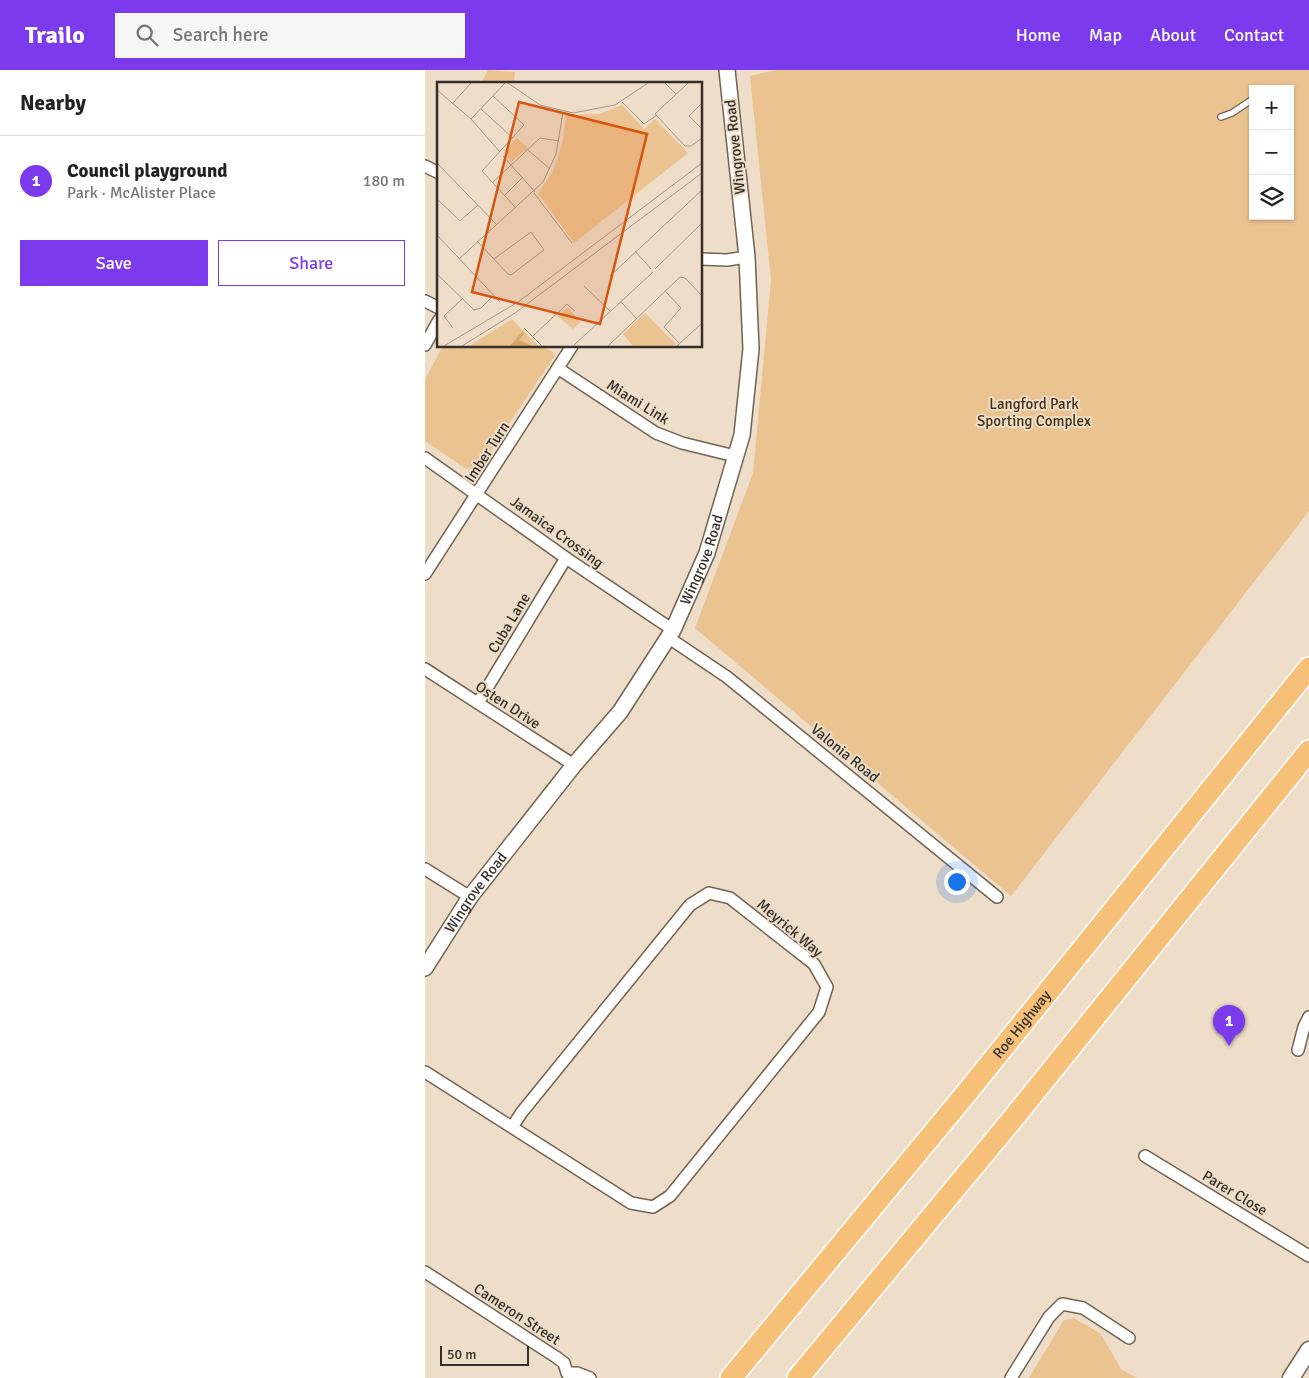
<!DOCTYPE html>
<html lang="en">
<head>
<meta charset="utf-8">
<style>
  body { margin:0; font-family:Signika,sans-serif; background:#f6f6f6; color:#222 }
  .controls { position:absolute; right:15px; top:15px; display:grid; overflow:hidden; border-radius:0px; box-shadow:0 1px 4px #0004 }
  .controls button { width:45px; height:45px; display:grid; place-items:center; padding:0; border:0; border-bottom:1px solid #e0e0e0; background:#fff; color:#222; font:25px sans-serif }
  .scale { position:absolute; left:15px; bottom:12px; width:89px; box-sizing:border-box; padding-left:5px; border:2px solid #352f27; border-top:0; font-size:14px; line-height:18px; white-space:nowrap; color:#352f27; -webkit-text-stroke:4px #edddc9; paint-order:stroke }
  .you { position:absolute; left:531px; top:811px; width:18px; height:18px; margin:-12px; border:4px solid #fff; border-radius:50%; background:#1a73e8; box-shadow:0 0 0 8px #1a73e833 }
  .badge { display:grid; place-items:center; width:32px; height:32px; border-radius:50%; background:#7c3aed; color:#fff; font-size:16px; font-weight:700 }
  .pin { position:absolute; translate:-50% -41px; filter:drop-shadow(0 1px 2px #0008) }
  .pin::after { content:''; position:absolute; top:26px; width:18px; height:15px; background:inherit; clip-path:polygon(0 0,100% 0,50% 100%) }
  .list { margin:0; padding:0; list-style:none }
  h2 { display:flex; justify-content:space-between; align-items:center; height:65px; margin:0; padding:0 20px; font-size:21px }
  h2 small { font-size:16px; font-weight:400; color:#767676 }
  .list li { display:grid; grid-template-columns:32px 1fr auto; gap:15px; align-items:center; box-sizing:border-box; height:90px; padding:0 20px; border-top:1px solid #e0e0e0 }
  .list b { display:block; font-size:19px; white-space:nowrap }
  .list p { margin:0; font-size:16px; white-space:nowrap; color:#767676 }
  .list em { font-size:16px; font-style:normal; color:#767676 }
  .actions { display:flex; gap:10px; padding:15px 20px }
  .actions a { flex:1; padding:11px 0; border:1px solid #7c3aed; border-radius:0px; text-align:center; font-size:18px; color:#7c3aed }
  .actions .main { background:#7c3aed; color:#fff }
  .icon { flex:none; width:28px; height:28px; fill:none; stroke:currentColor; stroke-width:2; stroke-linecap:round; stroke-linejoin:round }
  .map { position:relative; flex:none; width:884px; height:1308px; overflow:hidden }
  header { display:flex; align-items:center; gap:30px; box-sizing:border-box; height:70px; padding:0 25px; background:#7c3aed; color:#fff }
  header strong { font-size:24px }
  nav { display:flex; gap:28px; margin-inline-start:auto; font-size:18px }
  .search { width:350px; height:45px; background:#f6f6f6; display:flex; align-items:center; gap:12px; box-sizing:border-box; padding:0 18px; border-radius:0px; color:#767676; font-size:19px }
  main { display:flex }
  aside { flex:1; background:#fff }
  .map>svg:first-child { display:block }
  .green { fill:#ebc391; fill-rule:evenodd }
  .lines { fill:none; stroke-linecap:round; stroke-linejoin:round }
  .service-casing { stroke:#716352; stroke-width:8 }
  .minor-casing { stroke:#716352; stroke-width:14 }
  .tertiary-casing { stroke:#716352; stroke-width:18 }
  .secondary-casing { stroke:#716352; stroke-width:19 }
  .motorway-casing { stroke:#fff; stroke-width:24 }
  .service { stroke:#fff; stroke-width:5.5 }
  .minor { stroke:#fff; stroke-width:11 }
  .tertiary { stroke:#fff; stroke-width:15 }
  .secondary { stroke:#fff; stroke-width:16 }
  .motorway { stroke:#f6c079; stroke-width:21 }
  .labels { text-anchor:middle; stroke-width:4; stroke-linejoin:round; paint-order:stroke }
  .street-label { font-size:15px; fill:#352f27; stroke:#edddc9 }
  .park-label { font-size:15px; fill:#443014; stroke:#edddc9 }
  .inset-road { fill:none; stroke:#a39788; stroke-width:1 }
  .view { fill:#d6550f; fill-opacity:0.15; stroke:#d6550f; stroke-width:2.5 }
  .inset-edge { fill:none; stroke:#352f27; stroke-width:2.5 }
</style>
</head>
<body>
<header>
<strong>Trailo</strong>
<div class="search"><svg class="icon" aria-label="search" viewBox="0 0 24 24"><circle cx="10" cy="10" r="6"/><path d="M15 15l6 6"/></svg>Search here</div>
<nav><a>Home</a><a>Map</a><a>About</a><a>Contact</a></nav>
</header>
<main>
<aside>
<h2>Nearby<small></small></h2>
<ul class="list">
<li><span class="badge">1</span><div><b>Council playground</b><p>Park · McAlister Place</p></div><em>180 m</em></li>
</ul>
<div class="actions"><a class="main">Save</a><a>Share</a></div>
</aside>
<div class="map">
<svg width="884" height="1308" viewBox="0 0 884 1308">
  <rect width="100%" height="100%" fill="#edddc9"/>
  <g class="green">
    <path d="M63 0 90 2 89 14H56Z"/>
    <path d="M351 0H884V441L586 826 270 558 328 403 346 210 325 6ZM828 19H865V146H828Z"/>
    <path d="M18 276H117L131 284 55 397 41 399 0 371V309Z"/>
    <path d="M649 1248 676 1264 696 1299 712 1308H604L639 1250Z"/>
  </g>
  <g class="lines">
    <defs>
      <path id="service" d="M796 47 807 43 828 29"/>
      <g id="minor">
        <path d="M0 96 14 103"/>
        <path d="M276 189 302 190 322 187"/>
        <path d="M0 231 14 238"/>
        <path d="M0 275 14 250"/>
        <path d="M134 299 231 363 257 373 310 386"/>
        <path d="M0 388 141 488 248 560"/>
        <path d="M0 504 147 276"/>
        <path d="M244 568 302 607 572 827"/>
        <path d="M0 599 149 695"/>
        <path d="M53 633 141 488"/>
        <path d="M0 799 45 827"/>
        <path d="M873 980 879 957 884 947"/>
        <path d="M0 1002 206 1133 228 1137 245 1126 394 942 402 917 389 894 305 828 284 823 265 835 97 1042 87 1057"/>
        <path d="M720 1086 884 1186"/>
        <path d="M0 1202 131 1287 139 1293 142 1303H152L165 1308"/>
        <path d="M586 1308 624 1247 637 1234 658 1238 704 1268"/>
      </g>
      <g id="tertiary">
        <path id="s1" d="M0 898 45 827 149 695 195 642 248 560 282 483 317 365 326 279 322 187 302 0"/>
      </g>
      <path id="secondary" d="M866 1308 884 1280"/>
      <g id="motorway">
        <path id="s2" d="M306 1308 539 1026 884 598"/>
        <path d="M373 1308 586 1051 884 681"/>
      </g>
    </defs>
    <use href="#service" class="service-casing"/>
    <use href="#minor" class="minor-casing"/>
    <use href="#tertiary" class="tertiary-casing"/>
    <use href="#secondary" class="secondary-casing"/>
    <use href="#motorway" class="motorway-casing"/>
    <use href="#service" class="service"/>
    <use href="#minor" class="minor"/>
    <use href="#tertiary" class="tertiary"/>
    <use href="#secondary" class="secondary"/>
    <use href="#motorway" class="motorway"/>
  </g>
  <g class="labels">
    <g class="street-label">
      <text transform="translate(310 77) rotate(-96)" y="5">Wingrove Road</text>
      <text transform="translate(213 332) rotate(32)" y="5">Miami Link</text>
      <text transform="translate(62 382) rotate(-57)" y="5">Imber Turn</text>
      <text transform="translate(132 462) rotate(36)" y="5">Jamaica Crossing</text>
      <text dy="5" stroke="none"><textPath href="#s1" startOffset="496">Wingrove Road</textPath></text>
      <text transform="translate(84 553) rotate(-59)" y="5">Cuba Lane</text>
      <text transform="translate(83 635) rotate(33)" y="5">Osten Drive</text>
      <text transform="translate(420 683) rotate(39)" y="5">Valonia Road</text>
      <text dy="5" stroke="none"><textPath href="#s1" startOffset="91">Wingrove Road</textPath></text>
      <text transform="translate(365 858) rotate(40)" y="5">Meyrick Way</text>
      <text dy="5" stroke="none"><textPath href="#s2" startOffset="458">Roe Highway</textPath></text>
      <text transform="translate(810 1123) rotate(31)" y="5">Parer Close</text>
      <text transform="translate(92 1244) rotate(33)" y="5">Cameron Street</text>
    </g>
    <g class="park-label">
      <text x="609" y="339">Langford Park<tspan x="609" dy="17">Sporting Complex</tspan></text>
    </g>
  </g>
  <g transform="translate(12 12)">
    <rect width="265" height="265" fill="#edddc9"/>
    <path d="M185 23 207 47 218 37 251 71 137 161 101 111 115 91 125 63 129 33 162 32ZM80 56 91 66 74 80 67 70ZM131 225 143 240 136 247 120 234ZM208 231 239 262 236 264H196L186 252ZM75 237 101 264H32Z" fill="#ebc391"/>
    <path d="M86 249 87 252 82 258 95 264H73Z" fill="#d6a769"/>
    <path class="inset-road" d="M71 1 103 23 136 31 178 23 211 1M228 1 239 12M251 1 218 32 248 64H254L265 56M0 8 34 37 68 1M56 14 87 43 45 89 79 126M185 20 207 42 220 33M265 21 252 34 265 47M15 22 34 1M44 27 76 56M34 37 63 70M91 68 113 87M66 74 98 110M0 81 59 142M55 101 103 56 122 59M97 111 135 161M67 114 85 96M0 117 23 139 41 123M0 153 63 220M40 159 71 192 74 193 107 168 94 150 57 177M198 169 214 187M22 177 106 100 119 72 126 30M218 187 265 141M0 192 37 228 44 226 56 214M173 194 265 108M147 204 173 229M229 210 244 226 227 245 243 262M184 220 200 237M16 246 7 234 25 217M87 246 105 264M96 254 130 222 138 229M7 264 81 220 265 81M25 264 78 231 265 91M136 264 216 190M171 264 243 195 248 196 265 214M240 264 265 241"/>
    <path class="view" d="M82 20 210 52 163 242 35 210Z"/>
    <rect width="265" height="265" class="inset-edge"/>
  </g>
</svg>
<div class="controls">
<button>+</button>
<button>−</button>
<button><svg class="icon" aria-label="layers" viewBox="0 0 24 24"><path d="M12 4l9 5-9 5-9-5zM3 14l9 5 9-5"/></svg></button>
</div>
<div class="scale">50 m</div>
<div class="you"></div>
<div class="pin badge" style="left:804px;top:976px">1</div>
</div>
</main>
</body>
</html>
